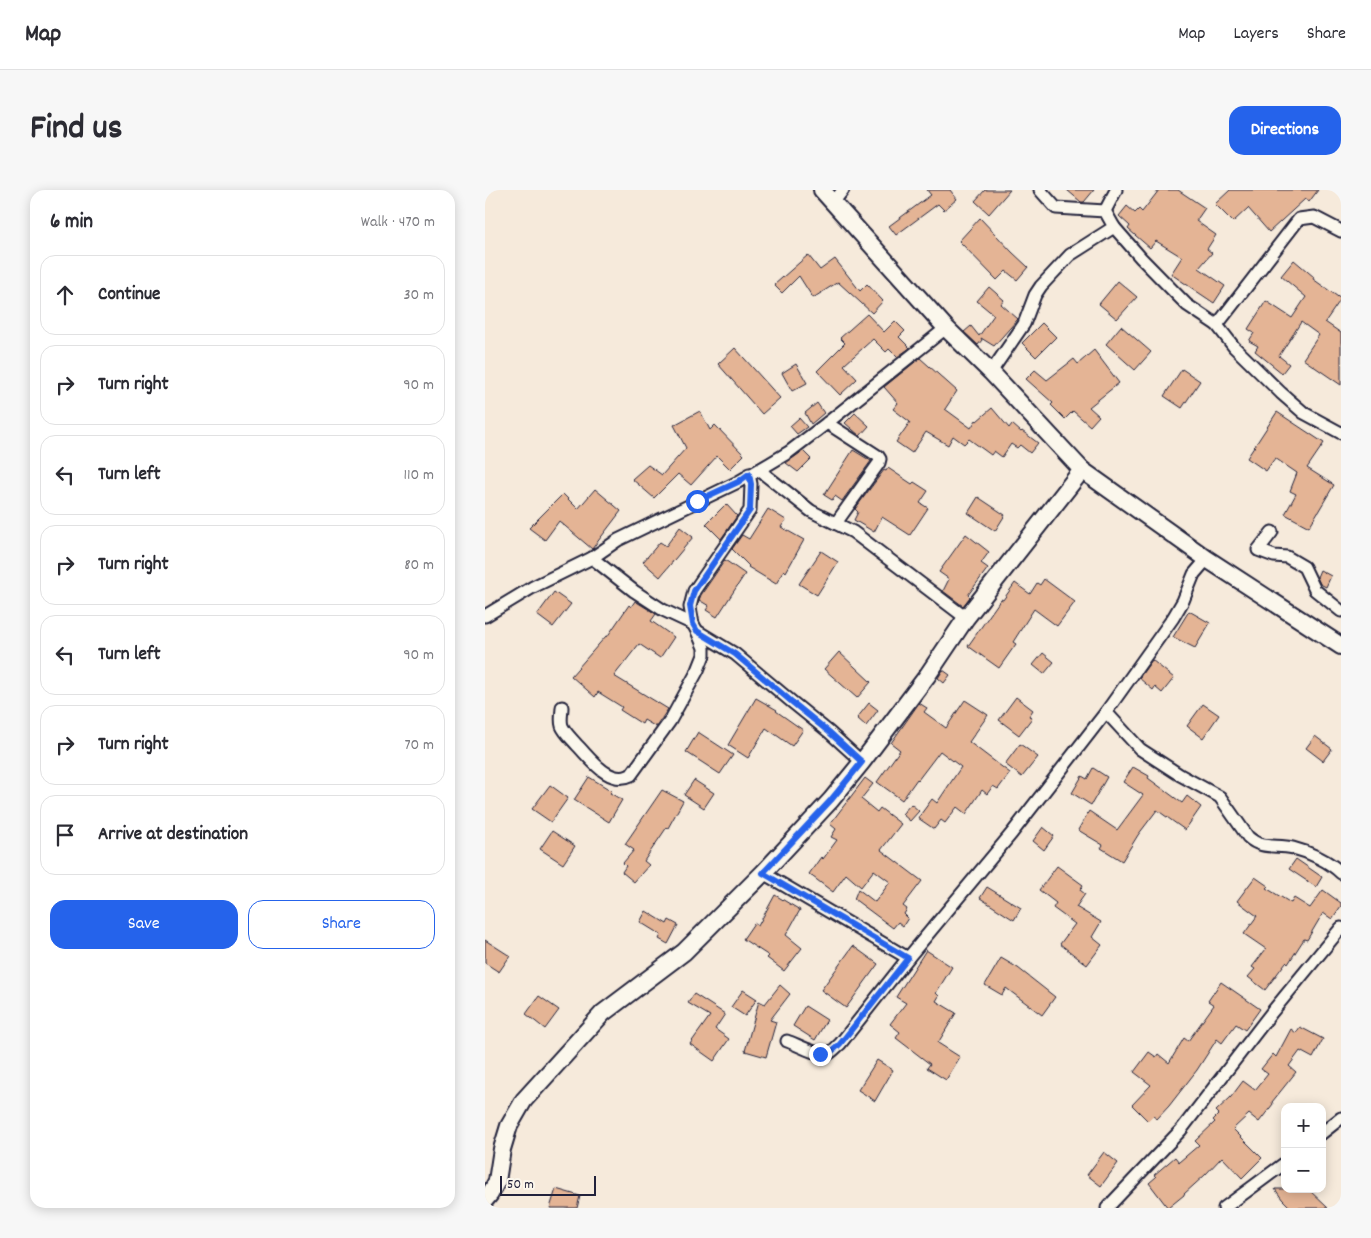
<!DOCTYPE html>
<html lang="en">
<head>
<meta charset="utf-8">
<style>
  body { margin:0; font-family:Dekko,sans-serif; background:#f7f7f7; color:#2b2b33 }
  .controls { position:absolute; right:15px; bottom:15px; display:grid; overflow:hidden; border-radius:10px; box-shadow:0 2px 12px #0003 }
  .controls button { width:45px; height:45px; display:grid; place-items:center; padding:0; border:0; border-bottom:1px solid #e1e1e2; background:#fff; color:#2b2b33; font:25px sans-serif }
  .scale { position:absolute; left:15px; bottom:12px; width:96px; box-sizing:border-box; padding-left:5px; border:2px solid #22223b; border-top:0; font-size:14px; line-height:18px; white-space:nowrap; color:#22223b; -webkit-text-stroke:4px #fbf7ec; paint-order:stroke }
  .stop { position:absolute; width:15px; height:15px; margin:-11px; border:4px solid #2563eb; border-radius:50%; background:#fff }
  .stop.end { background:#2563eb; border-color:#fff; box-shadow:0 1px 5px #0008 }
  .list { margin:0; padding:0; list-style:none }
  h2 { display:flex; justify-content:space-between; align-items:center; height:65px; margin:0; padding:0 20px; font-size:21px }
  h2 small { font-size:16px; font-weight:400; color:#7c7c81 }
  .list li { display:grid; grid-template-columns:32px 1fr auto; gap:15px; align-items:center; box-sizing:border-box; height:80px; margin:0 10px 10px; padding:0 10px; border:1px solid #e1e1e2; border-radius:15px }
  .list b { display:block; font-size:19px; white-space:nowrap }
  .list em { font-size:16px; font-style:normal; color:#7c7c81 }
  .actions { display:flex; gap:10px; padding:15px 20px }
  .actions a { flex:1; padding:11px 0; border:1px solid #2563eb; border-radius:15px; text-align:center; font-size:18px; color:#2563eb }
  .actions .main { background:#2563eb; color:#fff }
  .icon { flex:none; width:28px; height:28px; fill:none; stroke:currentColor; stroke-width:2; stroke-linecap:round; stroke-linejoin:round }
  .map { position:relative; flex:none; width:856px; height:1018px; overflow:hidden; border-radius:15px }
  header { display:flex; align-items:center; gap:30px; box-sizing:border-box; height:70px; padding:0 25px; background:#fff; border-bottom:1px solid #e1e1e2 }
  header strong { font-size:24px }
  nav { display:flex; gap:28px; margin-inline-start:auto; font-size:18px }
  .intro { display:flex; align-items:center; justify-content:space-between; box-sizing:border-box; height:120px; padding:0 30px }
  h1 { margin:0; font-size:35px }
  .button { padding:12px 22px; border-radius:15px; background:#2563eb; color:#fff; font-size:18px; font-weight:700 }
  main { display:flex; gap:30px; padding:0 30px }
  aside { flex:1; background:#fff; border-radius:15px; box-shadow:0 2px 12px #0003 }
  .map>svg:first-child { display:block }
  .building { fill:#e4b495; stroke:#22223b }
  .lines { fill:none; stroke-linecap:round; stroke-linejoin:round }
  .street-casing { stroke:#22223b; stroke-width:15 }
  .secondary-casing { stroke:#22223b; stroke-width:20 }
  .street { stroke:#fbf7ec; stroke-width:11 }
  .secondary { stroke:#fbf7ec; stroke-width:16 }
  .route { stroke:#2563eb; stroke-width:6 }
</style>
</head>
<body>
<header>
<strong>Map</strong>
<nav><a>Map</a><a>Layers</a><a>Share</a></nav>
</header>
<div class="intro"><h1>Find us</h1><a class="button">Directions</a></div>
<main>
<aside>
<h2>6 min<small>Walk · 470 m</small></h2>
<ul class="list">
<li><svg class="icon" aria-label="ahead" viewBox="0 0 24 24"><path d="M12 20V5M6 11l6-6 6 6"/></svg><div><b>Continue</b></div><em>30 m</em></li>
<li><svg class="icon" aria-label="right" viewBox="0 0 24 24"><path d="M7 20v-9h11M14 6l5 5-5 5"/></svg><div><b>Turn right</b></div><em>90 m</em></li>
<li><svg class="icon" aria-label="left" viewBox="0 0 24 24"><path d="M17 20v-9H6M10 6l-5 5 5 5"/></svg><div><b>Turn left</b></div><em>110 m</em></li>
<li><svg class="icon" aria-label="right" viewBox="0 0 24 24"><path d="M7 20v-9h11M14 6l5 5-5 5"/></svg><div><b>Turn right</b></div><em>80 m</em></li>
<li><svg class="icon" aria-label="left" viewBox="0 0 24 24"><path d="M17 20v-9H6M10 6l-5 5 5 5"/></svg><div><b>Turn left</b></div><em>90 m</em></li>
<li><svg class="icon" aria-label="right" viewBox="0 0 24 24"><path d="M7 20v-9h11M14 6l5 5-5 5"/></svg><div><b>Turn right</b></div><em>70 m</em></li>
<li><svg class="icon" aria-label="arrive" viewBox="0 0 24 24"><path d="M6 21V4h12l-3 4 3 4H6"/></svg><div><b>Arrive at destination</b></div></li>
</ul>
<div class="actions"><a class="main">Save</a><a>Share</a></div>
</aside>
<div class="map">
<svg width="856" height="1018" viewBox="0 0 856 1018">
  <rect width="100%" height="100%" fill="#f6eadb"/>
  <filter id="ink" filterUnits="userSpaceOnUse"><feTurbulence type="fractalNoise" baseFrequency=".02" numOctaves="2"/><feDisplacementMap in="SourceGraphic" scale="10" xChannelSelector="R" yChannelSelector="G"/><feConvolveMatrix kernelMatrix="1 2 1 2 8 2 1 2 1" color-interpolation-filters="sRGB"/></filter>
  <g filter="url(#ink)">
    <g class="building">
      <path d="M442 0H465L472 9 459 20 453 14 411 45 404 36 446 5Z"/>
      <path d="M500 0H525L504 24 490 11Z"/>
      <path d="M582 0H609L599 12H596Z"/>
      <path d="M674 0H693L720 18 711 31 731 45 722 59 727 63 714 78 740 96 729 113 686 84 697 67 671 51 665 58 643 39 645 36 634 26 642 16 650 23 654 19 657 22Z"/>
      <path d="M745 0H833L824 12 820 9 784 42 763 18 748 32 730 14Z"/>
      <path d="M495 28 527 62 543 77 532 90 521 81 512 90 474 51Z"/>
      <path d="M323 65 335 80 350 69 375 101 382 94 398 111 387 123 353 92 328 108 314 86 297 103 289 95Z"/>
      <path d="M809 70 829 87 828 89 856 109 840 132 856 143V195L818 169 834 145 816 132 794 166 804 174 797 183 770 161 773 156 764 151 769 143 763 139 781 111 807 128 821 107 796 86Z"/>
      <path d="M633 91 652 107 632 129 614 114Z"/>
      <path d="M504 97 519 110 516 114 533 129 509 156 496 148 497 150 493 155 479 142 486 136 494 146 509 125 492 111Z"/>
      <path d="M382 124 399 142 410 131 420 141 414 147 425 158 412 167 404 159 401 162 388 149 359 175 372 189 355 205 332 181 360 153 355 148Z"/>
      <path d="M557 133 571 147 551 167 537 153Z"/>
      <path d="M636 136 666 162 650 180 621 154Z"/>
      <path d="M250 158 295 208 277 224 233 174Z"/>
      <path d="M609 160 634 193 604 217 614 226 605 236 588 221 580 229 566 215 568 213 541 189 550 180 562 190 589 169 593 174Z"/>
      <path d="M435 168 472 201 460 219 486 238 491 230 492 231 507 218 524 238 527 234 536 242 537 241 553 253 545 263 535 255 532 258 526 254 517 267 509 261 506 265 484 249 479 254 468 246 463 255 441 242 427 263 411 252 425 232 408 219 413 213 399 197Z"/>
      <path d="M311 174 322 193 307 201 297 183Z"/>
      <path d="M697 179 715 191 697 218 679 206Z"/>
      <path d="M332 213 339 223 326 234 320 223Z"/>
      <path d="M215 221 225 240 230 235 259 265 245 279 232 266 206 295 193 284 169 308 147 289 163 275 177 285 201 258 189 235Z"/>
      <path d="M792 222 839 253 822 278 849 295 824 337 800 324 811 304 805 301 812 283 790 268 781 281 762 268Z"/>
      <path d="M370 223 384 236 375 246 360 233Z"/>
      <path d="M314 228 322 237 312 244 305 236Z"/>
      <path d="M368 260 386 271 357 311 350 306 347 310 339 305Z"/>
      <path d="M318 261 326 269 313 282 301 273Z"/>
      <path d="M403 278 427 294 429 292 443 301 435 313 443 318 425 345 397 327 389 342 369 330 373 322 370 319 399 280 401 281Z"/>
      <path d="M110 299 136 321 107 359 74 331 60 350 44 338 78 304 93 319Z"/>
      <path d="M493 307 520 325 510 341 483 323Z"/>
      <path d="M241 314 252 326 236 349 221 334Z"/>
      <path d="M283 319 301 330 296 337 319 350 301 382 299 380 291 394 263 377 264 376 247 359 257 345 264 349Z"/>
      <path d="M195 337 208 347 175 387 158 372 175 352 181 356Z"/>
      <path d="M481 344 504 362 496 373 503 378 483 405 485 407 478 416 458 401 464 389 454 382Z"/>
      <path d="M336 361 353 372 332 405 314 394Z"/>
      <path d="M240 370 260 384 232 427 221 420 224 416 214 410 216 405Z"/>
      <path d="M835 380 846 386 841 397 835 394 832 387Z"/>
      <path d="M559 389 590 412 572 436 549 419 528 452 531 454 514 478 483 456 516 409 518 410 530 393 545 404 552 393 555 395Z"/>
      <path d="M69 402 86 414 68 437 52 425Z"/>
      <path d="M150 411 171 424 166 431 189 447 175 468 154 454 129 486 183 519 171 537 159 530 157 534 135 520 137 517 113 502 110 507 86 486 121 446 122 447 144 415 146 417Z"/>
      <path d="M704 421 725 433 710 458 688 447Z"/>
      <path d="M354 462 386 492 372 508 339 479Z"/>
      <path d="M558 463 569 472 559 484 548 475Z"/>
      <path d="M667 470 689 488 677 503 670 497 668 500 654 488Z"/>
      <path d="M458 480 465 485 459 493 453 488Z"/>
      <path d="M531 507 548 520 544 526 547 528 534 545 514 530Z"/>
      <path d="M271 508 292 520 291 521 318 540 307 556 281 538 263 568 243 555Z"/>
      <path d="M480 510 503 525 484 552 525 583 513 599 508 596 502 604 497 600 481 624 472 617 460 633 456 630 449 639 433 628 447 609 452 613 476 577 455 561 433 590 432 589 417 610 392 592 415 560 406 553 434 513 442 518 439 522 461 538Z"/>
      <path d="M384 513 393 520 381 536 372 528Z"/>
      <path d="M718 514 734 525 718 548 702 536Z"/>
      <path d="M213 542 248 565 235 584 201 562Z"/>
      <path d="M830 546 847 559 838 571 821 558Z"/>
      <path d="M535 554 553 567 537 587 520 574Z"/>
      <path d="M648 577 664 586 663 588 697 613 702 606 716 617 700 640 672 620 653 645 637 671 616 658 618 655 593 640 604 621 632 640 658 605 638 592Z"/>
      <path d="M608 578 622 587 606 615 587 603 597 586 602 589Z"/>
      <path d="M104 587 127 601 125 603 137 610 124 632 89 610Z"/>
      <path d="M380 588 388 594 376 609 392 622 395 618 416 634 396 660 437 691 418 716 422 719 419 724 423 728 418 736 413 732 408 738 369 709 373 699 390 712 405 692 389 680 376 697 361 684 348 702 324 684 336 667 338 669 352 650 346 647 351 639 345 634Z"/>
      <path d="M209 590 229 603 219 618 199 605Z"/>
      <path d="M65 595 83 608 66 632 47 619Z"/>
      <path d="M177 600 198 611 183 638 182 637 159 671 164 675 149 692 137 682 141 676 138 673 149 660 140 654Z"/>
      <path d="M426 614 434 621 425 631 417 624Z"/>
      <path d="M558 637 569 646 559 660 548 651Z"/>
      <path d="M67 641 90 656 78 674 55 659Z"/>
      <path d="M811 669 837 687 831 697 804 679Z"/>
      <path d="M572 676 598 695 595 700 600 704 591 717 616 732 607 747 617 755 602 775 575 754 590 734 568 718 571 713 554 700Z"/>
      <path d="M770 687 783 696 781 698 806 713 809 708 825 718 838 700 856 713V716L847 729 838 723 822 750 819 749 803 774 801 772 780 800 763 787 770 779 767 777 781 759 759 744 772 726 752 711Z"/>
      <path d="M502 697 536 718 529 730 495 708Z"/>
      <path d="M290 705 315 720 301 745 317 758 299 781 282 768 284 766 258 749 269 733 273 736Z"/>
      <path d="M161 721 182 734 184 730 193 735 183 754 174 749 176 745 155 732Z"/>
      <path d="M0 750 25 766 14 782 0 773Z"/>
      <path d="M368 756 393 774 361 818 336 800Z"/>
      <path d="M441 760 467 777 451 803 454 806 451 811 471 823 453 853 475 867 461 890 442 878 445 874 411 848 415 842 405 834 421 813 411 807Z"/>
      <path d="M516 768 533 778 570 807 557 825 521 798 517 805 500 795Z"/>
      <path d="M736 792 775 819 760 840 751 834 737 853 732 849 712 880 684 916 672 929 668 926 663 931 647 915 666 895 649 882 664 862 671 867 673 864 684 873 699 848 703 851 729 815 723 811Z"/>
      <path d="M295 795 305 804 285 830 291 832 281 867 260 861 274 811 280 814Z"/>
      <path d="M258 800 272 809 260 826 246 817Z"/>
      <path d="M209 804 240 824 230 839 244 849 229 871 205 854 225 826 203 813Z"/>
      <path d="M54 806 74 820 60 839 41 824Z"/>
      <path d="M320 816 342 830 330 850 308 836Z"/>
      <path d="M815 837 838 849 828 868 815 861 804 876 811 882 787 912 788 914 774 932 764 924 748 939 777 968 757 988 737 967 720 985 699 1004V1005L683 1018 664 993 671 987 669 985 690 967 694 972 714 955 710 951 730 932 728 930 734 924 731 921 746 907 758 891 770 900 783 884 776 879 788 864 791 867 806 839 811 843Z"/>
      <path d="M392 870 408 880 390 911 373 900Z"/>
      <path d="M619 962 633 973 616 996 602 985Z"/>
      <path d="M71 999 95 1006 92 1018H65Z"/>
      <path d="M790 999H823L843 1018H806L797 1009Z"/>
    </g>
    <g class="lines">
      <defs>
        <g id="street">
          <path d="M555 0 571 18 620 21"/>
          <path d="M348 13 358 0"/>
          <path d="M620 21 631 0"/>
          <path d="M629 37 656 68 702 115 732 135 749 157 796 203 819 223 856 243"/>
          <path d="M732 135 814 29 829 27 856 41"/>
          <path d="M506 182 539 134 550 105 556 96 585 65 629 37 620 21"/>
          <path d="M342 233 393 266 395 269 394 273 351 333"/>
          <path d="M274 280 326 321 368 342 481 428"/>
          <path d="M787 342 773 360 789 366 802 367 819 377 830 400 856 421"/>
          <path d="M107 368 149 401 178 420 208 434 212 441 250 464 307 512 344 542 377 572"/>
          <path d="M0 426 48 397 107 368 133 350 253 292 284 274 304 262 342 233 461 138"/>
          <path d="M208 434 205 417 209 401 265 320 266 294 264 284"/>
          <path d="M77 517C77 523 75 530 77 536 80 543 87 549 92 555 106 569 124 596 146 585L185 531 213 480 219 465V458L212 441"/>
          <path d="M621 522 655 559 695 585 735 607 763 647C777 660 791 654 808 658 824 662 844 671 856 683"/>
          <path d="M278 683 423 768"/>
          <path d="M302 851C311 854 333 866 342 864 347 863 351 857 355 854L423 768 527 643 621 522 688 428 698 411 709 384 722 369"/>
          <path d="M837 943 856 928"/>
          <path d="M622 1018 696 940 787 822 856 738"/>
          <path d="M739 1018 800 973"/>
        </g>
        <g id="secondary">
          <path d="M337 0 461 138 506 182 597 280 722 369 856 456"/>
          <path d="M0 1010 5 1004 12 991 17 959 24 936 39 910 118 823 199 762 278 683 346 610 377 572 442 486 481 428 597 280"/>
        </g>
      </defs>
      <use href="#street" class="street-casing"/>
      <use href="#secondary" class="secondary-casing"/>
      <use href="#street" class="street"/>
      <use href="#secondary" class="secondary"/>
    </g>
  </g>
  <g class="lines" filter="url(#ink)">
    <path class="route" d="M212 311 253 292 264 284 266 294 265 320 209 401 205 416 208 434 212 441 250 464 307 512 344 542 377 572 346 610 278 683 423 768 355 854C349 860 345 864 335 864"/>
  </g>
</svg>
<div class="controls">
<button>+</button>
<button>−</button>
</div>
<div class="scale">50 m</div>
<div class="stop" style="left:212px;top:311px"></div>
<div class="stop end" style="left:335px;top:864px"></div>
</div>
</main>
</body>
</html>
